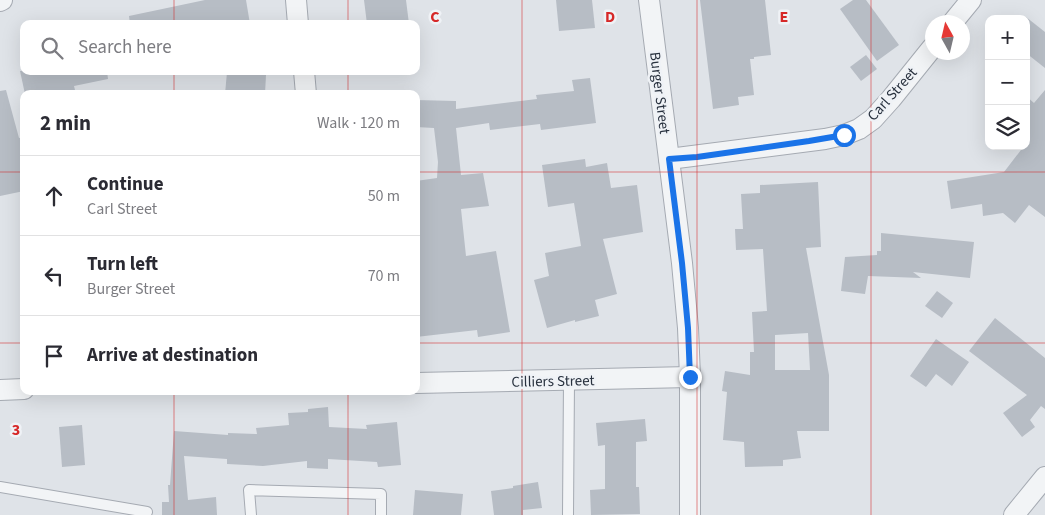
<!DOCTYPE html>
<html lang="en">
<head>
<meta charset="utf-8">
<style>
  body { margin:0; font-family:"Source Sans 3",sans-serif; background:#f7f7f7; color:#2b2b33 }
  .controls { position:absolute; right:15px; top:15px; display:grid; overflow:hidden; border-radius:10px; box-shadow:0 5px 20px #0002 }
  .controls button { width:45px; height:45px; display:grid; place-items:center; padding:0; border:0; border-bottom:1px solid #e1e1e2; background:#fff; color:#2b2b33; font:25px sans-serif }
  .compass { position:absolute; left:925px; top:15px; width:45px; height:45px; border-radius:50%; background:#fff; box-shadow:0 5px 20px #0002; rotate:352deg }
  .stop { position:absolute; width:15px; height:15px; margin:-11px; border:4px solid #1a73e8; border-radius:50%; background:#fff }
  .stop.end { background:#1a73e8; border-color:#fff; box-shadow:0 1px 5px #0008 }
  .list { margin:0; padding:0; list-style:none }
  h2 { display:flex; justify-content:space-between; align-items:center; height:65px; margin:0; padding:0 20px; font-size:21px }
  h2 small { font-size:16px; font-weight:400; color:#7c7c81 }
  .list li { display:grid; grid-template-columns:32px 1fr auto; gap:15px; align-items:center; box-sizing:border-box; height:80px; padding:0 20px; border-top:1px solid #e1e1e2 }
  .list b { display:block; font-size:19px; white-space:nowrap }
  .list p { margin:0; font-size:16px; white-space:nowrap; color:#7c7c81 }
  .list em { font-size:16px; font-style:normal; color:#7c7c81 }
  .icon { flex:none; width:28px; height:28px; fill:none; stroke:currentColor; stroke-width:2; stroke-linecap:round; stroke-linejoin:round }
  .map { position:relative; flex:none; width:1045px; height:515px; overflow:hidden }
  .search { position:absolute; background:#fff; box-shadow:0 5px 20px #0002; left:20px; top:20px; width:400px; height:55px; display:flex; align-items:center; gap:12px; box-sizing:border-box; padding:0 18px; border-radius:10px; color:#7c7c81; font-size:19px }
  .panel { position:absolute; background:#fff; box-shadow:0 5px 20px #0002; left:20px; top:90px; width:400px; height:305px; border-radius:10px }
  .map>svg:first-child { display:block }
  .building { fill:#b7bdc5; fill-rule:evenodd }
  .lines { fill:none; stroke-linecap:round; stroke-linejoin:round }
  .service-casing { stroke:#a5aab2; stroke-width:12 }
  .minor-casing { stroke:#a5aab2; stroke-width:22 }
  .service { stroke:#f2f4f6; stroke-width:10 }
  .minor { stroke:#f2f4f6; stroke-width:20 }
  .route { stroke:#1a73e8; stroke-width:6 }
  .grid { fill:none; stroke:#d62828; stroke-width:1; stroke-opacity:0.55 }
  .labels { text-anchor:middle; stroke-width:5; stroke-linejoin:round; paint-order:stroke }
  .street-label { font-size:15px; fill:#29323f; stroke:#eff2f6 }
  .grid-label { font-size:16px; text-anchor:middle; font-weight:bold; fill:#d62828; stroke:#eff2f6; stroke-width:5; stroke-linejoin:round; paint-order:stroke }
</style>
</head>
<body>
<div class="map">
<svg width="1045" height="515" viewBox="0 0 1045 515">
  <rect width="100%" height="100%" fill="#dfe3e8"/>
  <g class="building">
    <path d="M205 0H246L250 24H130L129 16Z"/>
    <path d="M364 0H406L409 24H367Z"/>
    <path d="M556 0H592L595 28 559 31Z"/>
    <path d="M700 0H765L771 55 754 57V59H750L754 95 738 97 739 105 713 109Z"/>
    <path d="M853 0H866L899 45 877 61 840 9Z"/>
    <path d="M1026 17 1045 32V68L1026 53Z"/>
    <path d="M866 55 877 69 861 81 850 67Z"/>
    <path d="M20 71H107L108 79 74 86 76 94H25Z"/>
    <path d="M227 72 266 75 265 94H225Z"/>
    <path d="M590 78 596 123 541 130 540 124 490 130 489 123 456 128 461 175 483 173 489 206 461 209 466 256 496 251 510 332 478 337 477 330 416 337V181L437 178 438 162 434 128 416 127V100L456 101V109L537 99 536 95 574 91 572 80Z"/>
    <path d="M6 90 19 138 24 137V191L0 196V91Z"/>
    <path d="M1045 90V217L1029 205 1015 223 1003 213 983 216 982 204 951 209 947 181 1004 172 1024 146H1026V96L1034 103Z"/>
    <path d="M585 159 586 167 607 163 611 188 637 185 643 232 603 239 617 294 595 300 599 316 575 322V320L547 328 534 280 549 276 545 253 581 246 574 203 548 207 542 165Z"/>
    <path d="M818 182 821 247 806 248 829 375V431H797L801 458 783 460V466L745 467 744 442 723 440 727 392 722 391 725 371 750 375V352H754L752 312 767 311 763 249 736 250 735 229H743L741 194 760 193V185ZM808 333 810 370H775V335Z"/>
    <path d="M881 233 974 242 970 278 913 272 921 278 868 276 865 294 841 291 845 257 877 255V251H881Z"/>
    <path d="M937 291 953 303 942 318 925 306Z"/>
    <path d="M995 318 1045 358V409L1041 406 1030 420 1035 427 1022 437 1003 413 1027 395 969 351Z"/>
    <path d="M936 339 969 362 952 386 936 374 926 387 910 376Z"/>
    <path d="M328 407 329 427 367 429 366 425 397 422 401 465 378 467 377 462 328 459V469L307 468V461L263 466 227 464V459L184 456 188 500 216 497 217 515H162V502H169L168 485H170L174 431 228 435V433L257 434 256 428 289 425 288 413 308 412V409Z"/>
    <path d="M645 419 647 441 636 442V487H639L640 514 591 515 590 490 605 489V445L598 446 596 423Z"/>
    <path d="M82 425 85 465 62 467 59 427Z"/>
    <path d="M538 482 542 508 523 510V515H494L491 491 513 488V486Z"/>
    <path d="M415 490 463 494 461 515H413Z"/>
  </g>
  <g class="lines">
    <defs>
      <g id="service">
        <path d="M0 487 147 512"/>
        <path d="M251 515 249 490 381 494V515"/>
        <path d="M568 515 569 381"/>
      </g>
      <g id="minor">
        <path d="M296 0 298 24"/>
        <path d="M649 0 682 263 688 328 690 377V515"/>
        <path d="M0 1 2 0"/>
        <path d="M953 22 971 0"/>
        <path d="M304 71 306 94"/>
        <path d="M669 159 825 139 844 135 859 129 873 119 891 99 932 48"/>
        <path d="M416 383 690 377"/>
        <path d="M0 390 24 389"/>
        <path d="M1014 515 1045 477"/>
      </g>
    </defs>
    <use href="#service" class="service-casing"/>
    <use href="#minor" class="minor-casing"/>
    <use href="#service" class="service"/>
    <use href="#minor" class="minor"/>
  </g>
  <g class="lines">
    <path class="route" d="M690 377 688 328 682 263 669 159 697 157 809 141 844 135"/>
  </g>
  <path class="grid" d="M174 0V24M348 0V24M522 0V515M697 0V515M871 0V515M174 71V94M348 71V94M0 172H24M416 172H1045M0 343H24M416 343H1045M174 391V515M348 391V515"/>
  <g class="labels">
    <g class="street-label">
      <text transform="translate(660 93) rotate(83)" y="5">Burger Street</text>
      <text transform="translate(892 94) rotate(-48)" y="5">Carl Street</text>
      <text transform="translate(553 381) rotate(-1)" y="5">Cilliers Street</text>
    </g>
  </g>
  <g class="grid-label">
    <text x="435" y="22">C</text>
    <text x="610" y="22">D</text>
    <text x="784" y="22">E</text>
    <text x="16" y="435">3</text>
  </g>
</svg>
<div class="controls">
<button>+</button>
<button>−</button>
<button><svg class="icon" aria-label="layers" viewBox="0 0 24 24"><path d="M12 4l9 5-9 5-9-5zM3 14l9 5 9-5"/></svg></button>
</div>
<svg class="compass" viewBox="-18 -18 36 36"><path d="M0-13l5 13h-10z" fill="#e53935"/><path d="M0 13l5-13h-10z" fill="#7c7c81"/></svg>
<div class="stop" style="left:844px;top:135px"></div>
<div class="stop end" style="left:690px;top:377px"></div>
<div class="search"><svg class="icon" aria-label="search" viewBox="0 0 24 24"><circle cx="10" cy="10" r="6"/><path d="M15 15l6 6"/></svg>Search here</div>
<section class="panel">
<h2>2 min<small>Walk · 120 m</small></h2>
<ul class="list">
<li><svg class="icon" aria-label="ahead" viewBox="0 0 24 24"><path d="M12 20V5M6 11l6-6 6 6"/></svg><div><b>Continue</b><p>Carl Street</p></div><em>50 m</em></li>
<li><svg class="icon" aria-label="left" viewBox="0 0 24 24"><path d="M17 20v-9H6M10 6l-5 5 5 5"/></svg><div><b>Turn left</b><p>Burger Street</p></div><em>70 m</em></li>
<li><svg class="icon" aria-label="arrive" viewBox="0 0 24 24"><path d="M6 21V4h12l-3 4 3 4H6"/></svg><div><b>Arrive at destination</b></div></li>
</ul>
</section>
</div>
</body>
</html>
